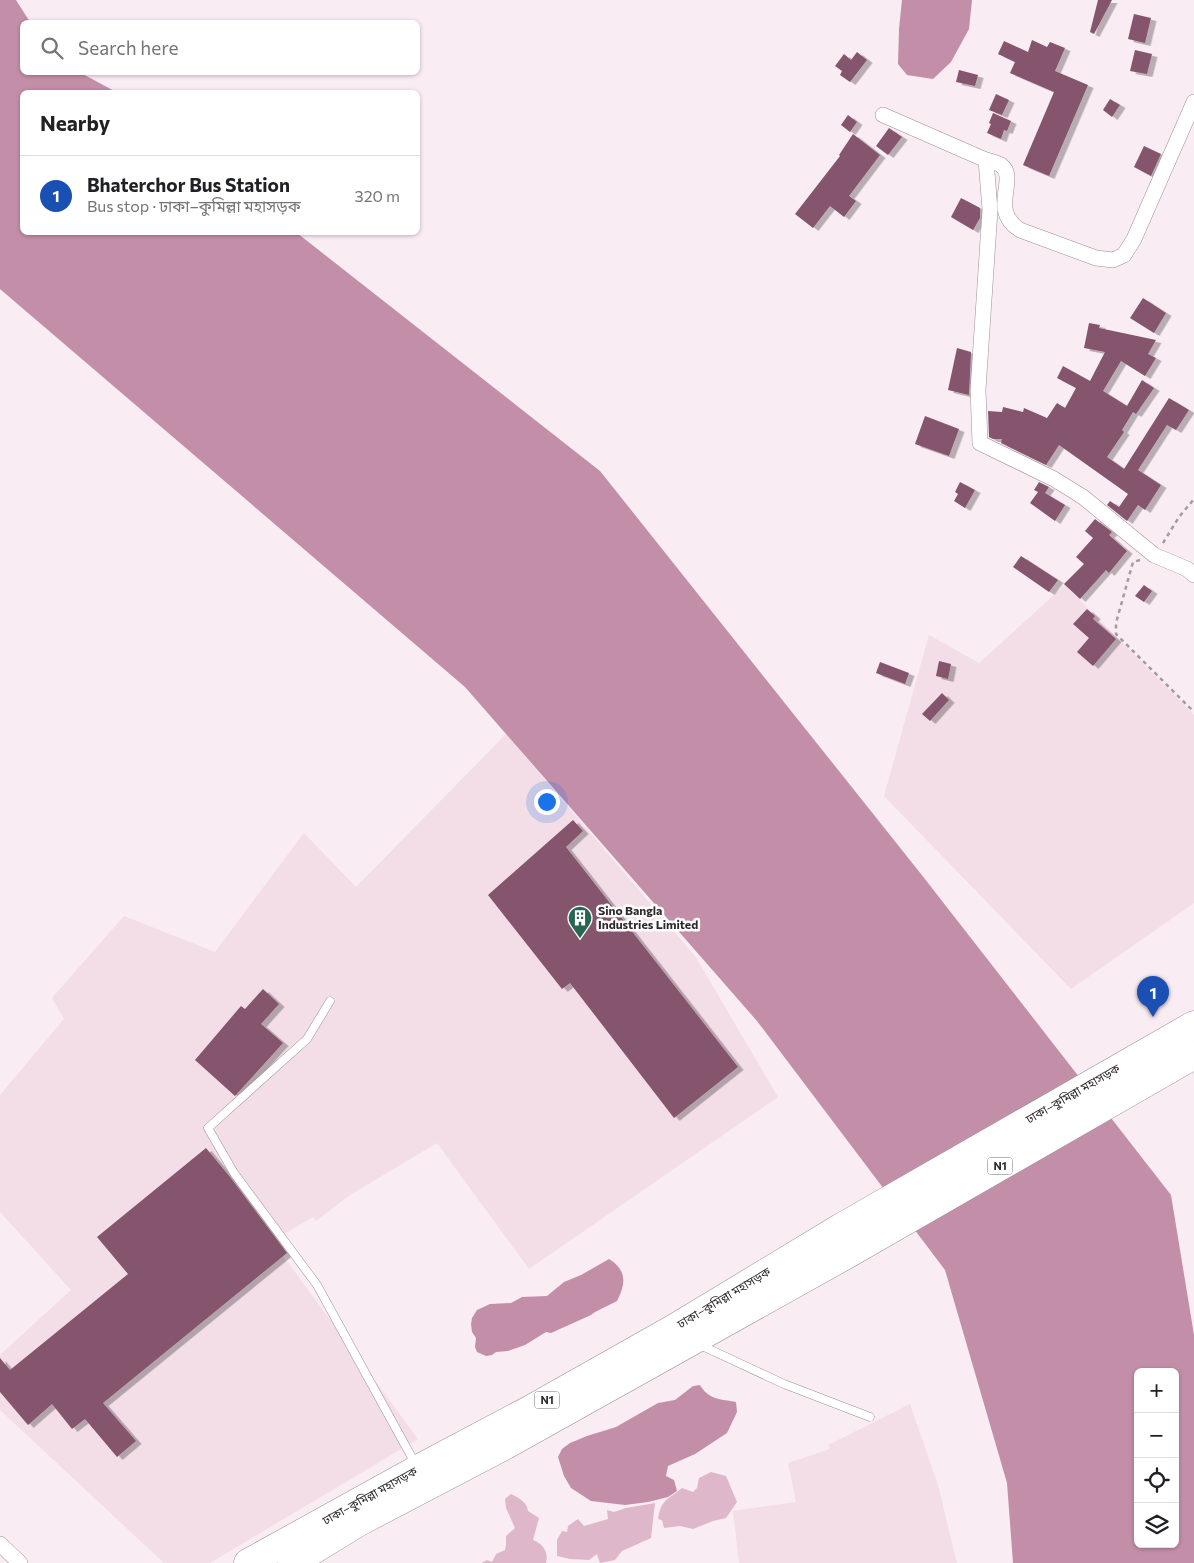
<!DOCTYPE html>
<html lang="en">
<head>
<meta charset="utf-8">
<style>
  body { margin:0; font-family:Commissioner,"Noto Sans Bengali",sans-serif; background:#f2f2f2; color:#202124 }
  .controls { position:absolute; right:15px; bottom:15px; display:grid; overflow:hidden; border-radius:8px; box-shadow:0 1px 4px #0004 }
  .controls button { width:45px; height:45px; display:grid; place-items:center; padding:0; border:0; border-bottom:1px solid #e0e0e0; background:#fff; color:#202124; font:25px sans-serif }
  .you { position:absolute; left:546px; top:801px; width:18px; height:18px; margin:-12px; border:4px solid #fff; border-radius:50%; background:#1a73e8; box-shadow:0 0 0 8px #1a73e833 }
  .badge { display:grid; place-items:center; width:32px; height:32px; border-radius:50%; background:#296651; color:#fff; font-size:16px; font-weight:700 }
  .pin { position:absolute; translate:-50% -41px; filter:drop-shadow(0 1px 2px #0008) }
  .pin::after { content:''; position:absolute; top:26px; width:18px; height:15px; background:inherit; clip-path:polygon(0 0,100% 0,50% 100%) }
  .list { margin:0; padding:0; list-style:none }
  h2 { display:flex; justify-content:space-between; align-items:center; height:65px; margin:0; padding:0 20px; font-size:21px }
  h2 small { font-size:16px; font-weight:400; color:#757577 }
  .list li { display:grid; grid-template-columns:32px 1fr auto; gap:15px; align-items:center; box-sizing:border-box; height:80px; padding:0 20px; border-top:1px solid #e0e0e0 }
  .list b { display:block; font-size:19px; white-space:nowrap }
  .list p { margin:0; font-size:16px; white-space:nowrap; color:#757577 }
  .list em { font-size:16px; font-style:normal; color:#757577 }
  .icon { flex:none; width:28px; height:28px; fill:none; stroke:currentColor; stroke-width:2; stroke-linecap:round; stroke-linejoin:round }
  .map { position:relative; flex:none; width:1194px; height:1563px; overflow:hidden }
  .search { position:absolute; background:#fff; box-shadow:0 1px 4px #0004; left:20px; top:20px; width:400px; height:55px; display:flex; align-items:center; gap:12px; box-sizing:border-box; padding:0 18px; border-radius:8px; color:#757577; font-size:19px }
  .panel { position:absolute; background:#fff; box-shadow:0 1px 4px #0004; left:20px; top:90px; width:400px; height:145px; border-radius:8px }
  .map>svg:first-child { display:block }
  .built { fill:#f3dde7 }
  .green { fill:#deb8ca }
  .water { fill:#c38ea8; fill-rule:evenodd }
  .building { fill:#84546c; filter:url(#shadow) }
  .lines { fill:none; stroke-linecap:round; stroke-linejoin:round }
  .lane-casing { stroke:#9d9096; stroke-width:9 }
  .street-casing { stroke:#9d9096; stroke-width:16 }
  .highway-casing { stroke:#9d9096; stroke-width:29 }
  .path { stroke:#a59b9f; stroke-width:2.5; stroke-dasharray:4 4; stroke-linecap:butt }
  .lane { stroke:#fff; stroke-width:8 }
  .street { stroke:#fff; stroke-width:15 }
  .highway { stroke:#fff; stroke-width:28 }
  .labels { text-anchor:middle; stroke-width:5; stroke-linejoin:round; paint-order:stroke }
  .shield { fill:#fff; stroke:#6d696b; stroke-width:1 }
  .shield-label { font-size:11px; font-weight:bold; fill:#2e292b }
  .poi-label { font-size:12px; font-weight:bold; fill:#2e292b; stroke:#fff; text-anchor:start }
  .street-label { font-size:12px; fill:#2e292b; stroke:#fff }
</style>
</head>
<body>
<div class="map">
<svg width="1194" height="1563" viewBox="0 0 1194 1563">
  <defs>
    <filter id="shadow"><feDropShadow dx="5.5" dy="3" stdDeviation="0" flood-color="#0004"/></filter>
  </defs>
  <rect width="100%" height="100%" fill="#faecf3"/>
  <g class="built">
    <path d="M1065 585 1194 715V903L1071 989 884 796 929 635 979 663Z"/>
    <path d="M506 734 695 956 778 1097 529 1269 437 1143 350 1195 316 1221 313 1217 272 1241 418 1439 210 1563H164L0 1410V1355L71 1290 0 1212V1095L64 1019 52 998 124 916 215 952 304 833 356 887Z"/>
    <path d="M910 1404 938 1485 957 1563H739L733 1511 796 1502 788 1463 827 1450 830 1448 828 1445Z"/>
  </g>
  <g class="green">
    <path d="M711 1472 726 1476 737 1502 726 1518 713 1521 693 1529 680 1526 664 1528 662 1520H660L658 1518C662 1498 668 1500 682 1488L693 1492 697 1488 699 1478Z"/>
    <path d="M511 1494C519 1498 527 1502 528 1511L539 1518 533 1540C543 1544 549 1552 546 1563H481L487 1560 492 1562 496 1554 505 1550 506 1545V1536L515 1528 506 1508 505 1499Z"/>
    <path d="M655 1503 651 1538 622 1551 615 1560 600 1563 597 1554 589 1560 570 1559 557 1556V1540L562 1531 567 1532 568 1526 578 1519 584 1526 608 1519 607 1510 614 1512 626 1508Z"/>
  </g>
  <g class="water">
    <path d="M0 0H16L30 22H22V72L81 73 116 92H22V232L297 233 600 471 921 874 1171 1195 1194 1335V1563H1013L1007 1483 945 1270 757 1021 465 687 0 289ZM1138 1372H1175V1544H1138Z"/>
    <path d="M902 0H972L969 29 951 62 933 79 907 75 898 64 899 29Z"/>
    <path d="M609 1259C627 1270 626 1284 617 1301L595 1312 591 1315 551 1333 546 1332 525 1345 508 1351 496 1352 492 1355 486 1356 477 1352 475 1347 476 1338 472 1332 471 1324 472 1318 477 1310 490 1304 511 1303 522 1297 547 1296 564 1282 581 1275Z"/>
    <path d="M700 1385C709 1400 720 1399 736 1402L737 1412 727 1433 695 1454 668 1466 666 1476 674 1480 677 1491 668 1497 648 1502 625 1505 591 1501 571 1488 564 1476 558 1457 562 1449 570 1443 587 1436 616 1427 658 1403 675 1400 693 1386Z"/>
  </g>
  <g class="building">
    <path d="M1098 0H1112L1094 34 1090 32Z"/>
    <path d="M1134 14 1151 18 1145 43 1128 39Z"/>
    <path d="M1032 40 1047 47 1050 42 1065 48 1055 71 1088 85 1049 176 1023 165 1054 92 1010 73 1015 62 998 54 1004 41 1028 52Z"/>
    <path d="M1135 50 1152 54 1147 74 1130 71Z"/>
    <path d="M857 52 867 60 850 82 840 75 842 71 835 66 844 54 851 60Z"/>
    <path d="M959 70 978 75 975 86 956 82Z"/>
    <path d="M996 94 1009 100 1002 115 989 110Z"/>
    <path d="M1110 99 1120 105 1112 117 1103 110Z"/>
    <path d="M993 113 1011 121 1007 131 1004 130 1001 139 987 133 991 124 989 123Z"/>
    <path d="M848 115 857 122 850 132 841 125Z"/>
    <path d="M889 128 902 137 888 155 876 146Z"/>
    <path d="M853 134 880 155 849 196 856 201 844 217 830 206 813 228 795 214 840 156 839 155Z"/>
    <path d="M1144 146 1161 154 1151 176 1134 167Z"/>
    <path d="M961 198 980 208V218L973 230 951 217Z"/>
    <path d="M1143 298 1166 313 1154 333 1130 318Z"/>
    <path d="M1089 323 1100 325 1099 328 1156 340 1148 354 1156 358 1145 376 1121 361 1103 391 1127 406 1142 380 1154 388 1136 414 1133 412 1122 430 1124 432 1107 457 1124 469 1169 398 1189 410 1176 430 1167 425 1138 470 1161 485 1145 510 1138 505 1127 521 1107 505 1110 501 1119 507 1128 494 1059 445 1046 465 1001 443 1002 439H993L989 437 988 411 1002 412 1003 407 1023 412 1024 408 1047 418 1057 403 1065 408 1076 388 1057 378 1063 366 1090 381 1105 352 1084 348Z"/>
    <path d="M957 348 971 352 969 395 948 390Z"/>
    <path d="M925 416 959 429 949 456 915 444Z"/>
    <path d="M960 482 975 490 965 508 954 501 958 494 955 492Z"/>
    <path d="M1039 482 1049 487 1045 493 1065 505 1055 521 1030 503 1038 492 1034 490Z"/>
    <path d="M1095 519 1112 532 1109 535 1127 551 1109 573 1106 570 1080 599 1064 584 1084 564 1076 557 1093 538 1085 531Z"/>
    <path d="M1021 556 1058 580 1049 592 1013 567Z"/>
    <path d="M1144 585 1152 591 1144 602 1135 596Z"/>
    <path d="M1087 609 1095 616 1093 619 1116 639 1093 666 1077 652 1089 638 1073 624Z"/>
    <path d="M939 661 951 664 948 679 936 676Z"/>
    <path d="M880 662 909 673 905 684 876 673Z"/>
    <path d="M942 693 949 700 930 721 922 714Z"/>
    <path d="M573 820 583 831 566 847 738 1067 674 1118 570 983 562 989 488 895Z"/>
    <path d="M263 989 279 1004 261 1024 283 1043 235 1096 195 1060 241 1006 245 1009Z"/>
    <path d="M206 1148 230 1177 287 1253 103 1403 136 1441 117 1457 85 1419 72 1429 52 1404 28 1425 0 1392V1358L10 1370 128 1274 97 1237Z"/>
  </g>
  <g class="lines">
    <defs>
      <g id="lane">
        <path d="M330 1001 307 1039 208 1128 234 1173 317 1285 416 1465"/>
        <path d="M698 1344 784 1384 870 1417"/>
      </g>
      <g id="street">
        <path d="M883 115 986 160 990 210 978 390 980 443 1054 479 1083 497 1154 555 1187 569 1194 575"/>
        <path d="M986 160C990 161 997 163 1001 165 1019 178 988 210 1020 230L1096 258 1113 260 1124 255 1134 239 1194 102"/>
        <path d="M0 1544 20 1563"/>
      </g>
      <g id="highway">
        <path d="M248 1563 418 1469 533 1408 673 1329 840 1228 1194 1025"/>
        <path d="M292 1563 359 1522 504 1446 846 1255 1194 1055"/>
      </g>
    </defs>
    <use href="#lane" class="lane-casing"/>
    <use href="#street" class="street-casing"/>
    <use href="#highway" class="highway-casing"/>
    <g class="path">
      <path d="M1163 543 1179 517 1194 499"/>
      <path d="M1140 560 1133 562 1116 623V634L1194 712"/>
    </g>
    <use href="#lane" class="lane"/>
    <use href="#street" class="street"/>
    <use href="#highway" class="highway"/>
  </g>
  <defs>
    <symbol id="building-pin" viewBox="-11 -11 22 30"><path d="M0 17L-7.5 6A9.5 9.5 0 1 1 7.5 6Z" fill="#296651" stroke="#fff"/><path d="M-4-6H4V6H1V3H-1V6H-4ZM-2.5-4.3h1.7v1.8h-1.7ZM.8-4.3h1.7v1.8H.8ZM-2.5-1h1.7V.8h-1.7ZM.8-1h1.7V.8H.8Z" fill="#fff"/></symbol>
  </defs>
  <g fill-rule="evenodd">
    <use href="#building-pin" x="566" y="904" width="28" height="38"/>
  </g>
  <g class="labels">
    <g class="shield">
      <rect x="987.5" y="1157.5" width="25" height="17" rx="4"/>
      <rect x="534.5" y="1391.5" width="25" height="17" rx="4"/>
    </g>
    <g class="shield-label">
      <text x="1000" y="1170">N1</text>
      <text x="547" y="1404">N1</text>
    </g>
    <g class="poi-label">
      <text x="598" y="915">Sino Bangla<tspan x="598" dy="14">Industries Limited</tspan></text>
    </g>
    <g class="street-label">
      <text transform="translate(1073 1094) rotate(-30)" y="4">ঢাকা–কুমিল্লা মহাসড়ক</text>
      <text transform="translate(724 1298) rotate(-31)" y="4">ঢাকা–কুমিল্লা মহাসড়ক</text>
      <text transform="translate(370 1496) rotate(-29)" y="4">ঢাকা–কুমিল্লা মহাসড়ক</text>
    </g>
  </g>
</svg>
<div class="controls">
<button>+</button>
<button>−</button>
<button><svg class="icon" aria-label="locate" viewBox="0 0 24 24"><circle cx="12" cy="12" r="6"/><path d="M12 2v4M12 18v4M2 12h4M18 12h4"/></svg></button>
<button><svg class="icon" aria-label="layers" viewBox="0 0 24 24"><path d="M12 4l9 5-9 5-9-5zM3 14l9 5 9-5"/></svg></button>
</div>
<div class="you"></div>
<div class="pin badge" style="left:1153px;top:1017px;background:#1a4fb4">1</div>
<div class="search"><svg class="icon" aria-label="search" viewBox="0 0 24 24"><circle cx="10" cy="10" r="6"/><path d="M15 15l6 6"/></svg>Search here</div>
<section class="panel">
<h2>Nearby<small></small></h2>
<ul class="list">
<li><span class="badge" style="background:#1a4fb4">1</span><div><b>Bhaterchor Bus Station</b><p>Bus stop · ঢাকা–কুমিল্লা মহাসড়ক</p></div><em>320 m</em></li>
</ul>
</section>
</div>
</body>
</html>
